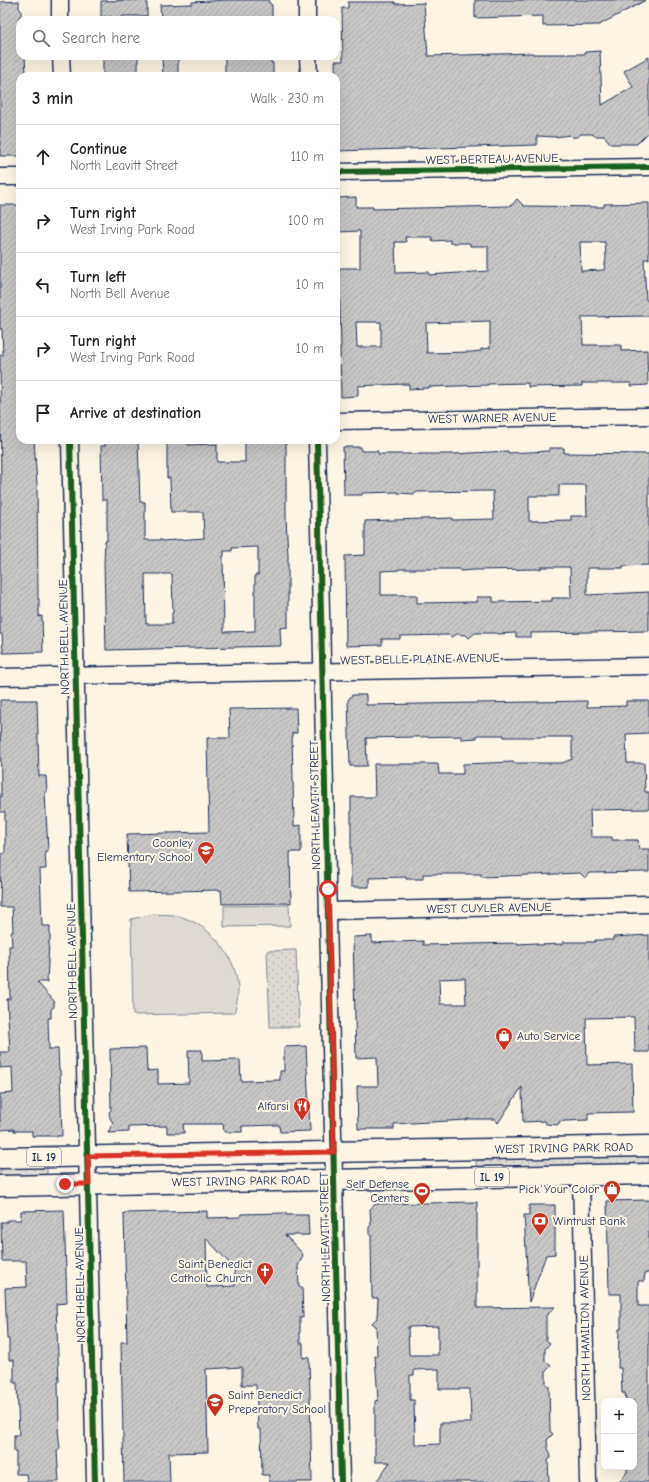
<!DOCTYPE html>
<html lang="en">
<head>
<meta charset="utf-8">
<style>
  body { margin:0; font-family:"Comic Neue",sans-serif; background:#f6f6f6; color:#202124 }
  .controls { position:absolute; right:12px; bottom:12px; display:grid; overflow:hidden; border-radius:8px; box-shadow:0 4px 16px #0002 }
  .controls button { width:36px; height:36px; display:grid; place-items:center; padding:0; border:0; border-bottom:1px solid #e0e0e0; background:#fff; color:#202124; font:20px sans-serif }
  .stop { position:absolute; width:12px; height:12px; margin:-9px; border:3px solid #d93025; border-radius:50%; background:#fff }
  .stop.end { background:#d93025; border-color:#fff; box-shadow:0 1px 4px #0008 }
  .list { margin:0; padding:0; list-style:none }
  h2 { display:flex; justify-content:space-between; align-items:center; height:52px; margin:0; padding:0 16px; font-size:17px }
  h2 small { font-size:13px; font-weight:400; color:#757577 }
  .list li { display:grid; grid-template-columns:26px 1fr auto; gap:12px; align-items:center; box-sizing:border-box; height:64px; padding:0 16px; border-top:1px solid #e0e0e0 }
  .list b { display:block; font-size:15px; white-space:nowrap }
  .list p { margin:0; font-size:13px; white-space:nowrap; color:#757577 }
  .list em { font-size:13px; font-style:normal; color:#757577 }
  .icon { flex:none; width:22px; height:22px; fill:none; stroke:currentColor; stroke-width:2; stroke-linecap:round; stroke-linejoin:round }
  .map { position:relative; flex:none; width:649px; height:1482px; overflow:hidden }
  .search { position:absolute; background:#fff; box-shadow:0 4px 16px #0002; left:16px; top:16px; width:324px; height:44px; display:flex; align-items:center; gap:10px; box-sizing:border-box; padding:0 14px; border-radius:12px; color:#757577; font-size:15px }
  .panel { position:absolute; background:#fff; box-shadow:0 4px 16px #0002; left:16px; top:72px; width:324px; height:372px; border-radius:12px }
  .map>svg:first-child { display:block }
  .park { fill:url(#park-dots); stroke:#7d8599 }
  .pitch { fill:#dfdbd4; stroke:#7d8599 }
  .building { fill:url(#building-hatch); stroke:#1b2f5e; fill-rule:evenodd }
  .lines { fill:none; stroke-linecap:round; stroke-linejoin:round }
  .minor-casing { stroke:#1b2f5e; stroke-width:19 }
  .major-casing { stroke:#1b2f5e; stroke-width:23 }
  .minor { stroke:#fcf5e5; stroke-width:16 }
  .major { stroke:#fcf5e5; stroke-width:20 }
  .cycleway-casing { stroke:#fcf5e5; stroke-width:8 }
  .cycleway { stroke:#1b5e20; stroke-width:6 }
  .route { stroke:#d93025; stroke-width:5 }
  .labels { text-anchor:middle; stroke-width:4; stroke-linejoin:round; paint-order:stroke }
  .shield { fill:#fcf5e5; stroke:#5e6a86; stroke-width:1 }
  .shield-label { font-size:11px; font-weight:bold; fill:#1b2f5e }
  .street-label { font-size:12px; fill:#1b2f5e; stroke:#fcf5e5 }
  .poi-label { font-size:12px; fill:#1b2f5e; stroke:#fcf5e5; text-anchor:end }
</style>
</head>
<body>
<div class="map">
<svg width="649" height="1482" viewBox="0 0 649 1482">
  <defs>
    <pattern id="park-dots" width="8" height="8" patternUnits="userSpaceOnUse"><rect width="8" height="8" fill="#dfdbd4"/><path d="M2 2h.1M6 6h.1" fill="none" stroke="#bfbcb8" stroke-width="1.8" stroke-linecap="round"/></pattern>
    <pattern id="building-hatch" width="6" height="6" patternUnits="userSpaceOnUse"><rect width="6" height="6" fill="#c8c7c6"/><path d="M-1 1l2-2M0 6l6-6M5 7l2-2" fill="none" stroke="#ababac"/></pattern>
  </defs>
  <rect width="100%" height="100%" fill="#fcf5e5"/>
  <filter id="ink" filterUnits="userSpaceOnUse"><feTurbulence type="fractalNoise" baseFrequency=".025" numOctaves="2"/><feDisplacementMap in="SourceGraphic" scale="8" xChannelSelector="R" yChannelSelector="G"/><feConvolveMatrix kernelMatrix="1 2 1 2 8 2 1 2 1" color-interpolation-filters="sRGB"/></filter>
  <g filter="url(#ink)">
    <g class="park">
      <path d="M296 950 299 1027H270L267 951Z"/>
      <path d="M649 1156V1165L476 1168V1161L503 1158Z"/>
      <path d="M47 1166V1176L0 1177V1167Z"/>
    </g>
    <g class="pitch">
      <path d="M289 905 290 926 224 927V906Z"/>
      <path d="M154 914C162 915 172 914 179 916 219 928 249 972 234 1013L133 1015 131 919Z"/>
    </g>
    <g class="building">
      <path d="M147 0V16H123L119 19H115L112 17H101V1Z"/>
      <path d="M228 0H269V3L272 5V20H231L230 17 161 18 160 5 192 4V2Z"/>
      <path d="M475 0H646L599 25 543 26V16L475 18Z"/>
      <path d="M19 1V8L21 10V15L19 17 20 56H25L26 76H20V156H0V2Z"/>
      <path d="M348 2H395V4L424 3 428 56 533 53V54H585V52L600 51 602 105 633 87 624 71 649 57V132L637 144H611L604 136H595L592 134H581L577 137H572L570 135 555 137 537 136V145L337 151 335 61H343L342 8H348Z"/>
      <rect x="103" y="56" width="35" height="20"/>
      <path d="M162 56H178V76H163Z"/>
      <path d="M225 56H271V63H273V76H225Z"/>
      <path d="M356 197V207H373V209L508 206 512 205 517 199 524 206 604 207V204L649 203V259H644L646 300H649V316L582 317 583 345H621V351L647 350 648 385 631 386V383H582V386L528 387V383L488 384V385L428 387V388L409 389V384L377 385 358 386V396L341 397 340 347H341L339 268H360V231L337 232 336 198ZM405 237H432V241L450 240V243H470V246H488V271L429 275V272L396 273 395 242H406ZM580 242H605L606 258 604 270 581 271ZM490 321V348L481 349V351L472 352 427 353 426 323ZM356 322H381V347H357Z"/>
      <path d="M0 205H20V440H34L37 485 38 599H39V617L42 616 43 652 3 653 2 634H0V505H1L0 355H3L2 329H0Z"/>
      <path d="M105 440H138L140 502H145V540H162V541L204 538 203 512H171L170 478H167V440H187L188 445 217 444V462H245V440H286V518L288 555V627L280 628 281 646 106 650 104 564 105 541H107V500H102L101 446H105ZM258 547V575H255V631L224 632 223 556H224V551H232V548ZM145 574H172L173 613H172V624H146Z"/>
      <path d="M343 447H361V451H378V454H454L508 451V453L549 451V448H564V453L649 454V565L623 566V568H587V595L649 592V631L531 633V637H516V633L497 634V633H475L469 638 466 635 457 634 452 637 449 635 400 636V639H382V645L346 646 345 556 365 555V521L452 518V520L494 519 493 491 415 492V494L398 493V492L362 493V495H344ZM559 485H586L587 516H571V520L529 521V496H559ZM541 567H570L571 598H552V601L493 602V597H477V602L417 603V595H381V571L399 570V569H460V571L474 570 541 569Z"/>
      <path d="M352 695H366V705L587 701V707L626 706V701H649V733L626 734 627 763H644L645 792H649V809L590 810 591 837H612V840H638L639 849H649V872L589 873 585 878 580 873 481 877V874H423V879H406V877L369 878V887H351V797H375L374 764H438L439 774H463V764L513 762V763H562L572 759V737H504V735H477V738L461 739V736L366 738 367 766H350L348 700Z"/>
      <path d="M0 700H37L39 776H46L47 792H45L48 851H45L46 869H40L42 926H50V941H49L47 982H37L54 1001V1007L51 1009V1018H48L49 1049H58L59 1070H60L62 1136H32V1131H14V1129L0 1130V1094L13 1093 12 1067 0 1068V1052H10L7 999H10L9 946H12L11 932H13L12 907H0L1 854 5 853V812H0V797H1Z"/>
      <path d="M296 708 297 733H292L294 826 301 825V852H290L291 903 222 904 221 890 129 892 127 834 209 832 207 738H230L229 709Z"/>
      <path d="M649 935V1052H635L634 1017 586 1018 587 1065 632 1064 633 1112 588 1113V1120L565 1121 559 1122V1125L546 1124 545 1121 523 1122 522 1087 498 1123 495 1119H467V1120L394 1124V1129H358L357 1086H378L377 1057 356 1058 353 937 372 936V943L423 941V945L518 943V944L537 943V945L563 944V942H595V940H613V937ZM465 978 466 1004H440L439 979Z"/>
      <path d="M306 1046 310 1131 280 1132 279 1125 242 1126V1132H224L223 1124H183L184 1133H167V1126L129 1127V1132L108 1133 113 1123 110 1118 109 1112 111 1110 110 1049 146 1048 147 1071 158 1070V1084L189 1083 188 1050H202V1061L240 1060 241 1081 280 1080V1071H284V1047Z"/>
      <path d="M649 1200V1273H645L644 1281H638V1306H649V1482H619L627 1472V1467H634V1401H626L625 1393H622L621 1368H618L619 1329H621V1294H609L607 1201Z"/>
      <path d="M477 1202V1308L555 1307 546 1316V1340L550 1343 545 1349V1361L551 1366 546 1371V1384L549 1386 550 1431 553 1434 547 1440 548 1449 550 1452 551 1458 548 1460 549 1482H376L390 1462H375V1401L378 1400 375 1356H377L376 1326 372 1323 377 1318 378 1298H372L371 1236 369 1234V1227L371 1225 370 1209 376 1204ZM438 1326V1355H409L408 1327ZM439 1369V1389H470L471 1423H440V1444L415 1445 414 1400H410V1375H414V1370Z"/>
      <path d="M529 1205H555V1254L546 1255 529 1302 524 1215H529Z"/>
      <path d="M64 1210 67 1303 56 1304 59 1382H58L59 1429H58L60 1449 57 1451 59 1482H27L26 1474H16V1452H14V1435H19L17 1383H14V1360H9V1339H7L5 1288 27 1287 26 1261H2L1 1222H7V1220H21V1211Z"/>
      <path d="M207 1211V1218L241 1217V1214L286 1213V1215H308L309 1235H285L302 1253 303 1256 298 1266 299 1287H302L303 1317H300V1343H303V1358L309 1357 312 1482H269V1475H262L261 1429H258L256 1385H242V1367L206 1369 208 1452 169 1453 170 1482H124L121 1342H127L124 1213ZM206 1238 234 1268 235 1286 207 1287Z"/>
    </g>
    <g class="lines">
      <defs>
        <g id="minor">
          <path d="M60 0V20"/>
          <path d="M307 0V20"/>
          <path d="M61 56 62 76"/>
          <path d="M308 56 309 76"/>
          <path d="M336 172 649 167"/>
          <path d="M0 177H20"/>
          <path d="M336 421 649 416"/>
          <path d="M70 440 95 1482"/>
          <path d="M317 440 341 1482"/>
          <path d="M0 677 649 666"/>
          <path d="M328 911 649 904"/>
          <path d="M581 1175 588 1482"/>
        </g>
        <g id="major">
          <path d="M0 1158 649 1146"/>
          <path d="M0 1186 649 1174"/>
        </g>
      </defs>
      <use href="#minor" class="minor-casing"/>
      <use href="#major" class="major-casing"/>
      <use href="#minor" class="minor"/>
      <use href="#major" class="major"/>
      <defs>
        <g id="cycleway">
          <path d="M336 172 649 167"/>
          <path d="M70 440 95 1482"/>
          <path d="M317 440 341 1482"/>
        </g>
      </defs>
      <use href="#cycleway" class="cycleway-casing"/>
      <use href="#cycleway" class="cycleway"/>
    </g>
  </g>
  <g class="lines" filter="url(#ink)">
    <path class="route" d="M65 1184H89L88 1156 334 1152 328 889"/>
  </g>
  <defs>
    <symbol id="school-pin" viewBox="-11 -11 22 30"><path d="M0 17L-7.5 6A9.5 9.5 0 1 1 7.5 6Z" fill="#c8321e" stroke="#fcf5e5"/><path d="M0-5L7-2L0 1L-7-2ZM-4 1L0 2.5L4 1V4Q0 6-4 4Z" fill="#fff"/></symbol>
    <symbol id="shop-pin" viewBox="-11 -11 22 30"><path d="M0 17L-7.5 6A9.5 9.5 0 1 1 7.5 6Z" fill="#c8321e" stroke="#fcf5e5"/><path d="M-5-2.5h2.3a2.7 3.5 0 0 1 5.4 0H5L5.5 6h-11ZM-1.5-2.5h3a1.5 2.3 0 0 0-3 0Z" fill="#fff"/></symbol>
    <symbol id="restaurant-pin" viewBox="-11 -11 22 30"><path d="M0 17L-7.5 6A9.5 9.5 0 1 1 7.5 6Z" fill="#c8321e" stroke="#fcf5e5"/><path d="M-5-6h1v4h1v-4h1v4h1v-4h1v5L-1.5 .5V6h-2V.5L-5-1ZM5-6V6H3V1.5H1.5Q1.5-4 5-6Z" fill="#fff"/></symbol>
    <symbol id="stadium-pin" viewBox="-11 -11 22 30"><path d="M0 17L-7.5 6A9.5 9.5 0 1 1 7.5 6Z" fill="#c8321e" stroke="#fcf5e5"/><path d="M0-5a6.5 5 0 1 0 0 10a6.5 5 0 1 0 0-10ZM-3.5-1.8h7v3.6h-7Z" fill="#fff"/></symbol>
    <symbol id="bank-pin" viewBox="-11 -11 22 30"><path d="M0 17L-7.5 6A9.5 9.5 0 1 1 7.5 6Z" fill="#c8321e" stroke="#fcf5e5"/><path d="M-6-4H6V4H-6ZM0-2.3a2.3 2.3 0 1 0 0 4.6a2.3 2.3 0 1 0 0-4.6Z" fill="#fff"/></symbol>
    <symbol id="church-pin" viewBox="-11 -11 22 30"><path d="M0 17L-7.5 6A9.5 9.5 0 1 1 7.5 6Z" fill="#c8321e" stroke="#fcf5e5"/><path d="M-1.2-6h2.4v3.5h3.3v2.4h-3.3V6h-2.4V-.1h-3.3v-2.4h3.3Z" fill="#fff"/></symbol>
  </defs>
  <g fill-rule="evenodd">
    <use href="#school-pin" x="196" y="840" width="20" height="27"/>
    <use href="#shop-pin" x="494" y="1026" width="20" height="27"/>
    <use href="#restaurant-pin" x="292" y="1096" width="20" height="27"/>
    <use href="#shop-pin" x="602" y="1179" width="20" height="27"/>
    <use href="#stadium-pin" x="412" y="1181" width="20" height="27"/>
    <use href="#bank-pin" x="530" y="1211" width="20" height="27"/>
    <use href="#church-pin" x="255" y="1261" width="20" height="27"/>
    <use href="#school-pin" x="205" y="1392" width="20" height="27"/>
  </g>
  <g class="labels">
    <g class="shield">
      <rect x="27" y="1148" width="34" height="18" rx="3"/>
      <rect x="475" y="1168" width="34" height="18" rx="3"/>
    </g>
    <g class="shield-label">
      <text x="44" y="1161">IL 19</text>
      <text x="492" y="1181">IL 19</text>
    </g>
    <g class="street-label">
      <text transform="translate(492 159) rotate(-1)" y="4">WEST BERTEAU AVENUE</text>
      <text transform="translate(492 418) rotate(-1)" y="4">WEST WARNER AVENUE</text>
      <text transform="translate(64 637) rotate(-91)" y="4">NORTH BELL AVENUE</text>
      <text transform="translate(420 659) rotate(-1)" y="4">WEST BELLE PLAINE AVENUE</text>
      <text transform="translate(315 805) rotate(-91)" y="4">NORTH LEAVITT STREET</text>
      <text transform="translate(489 908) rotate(-1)" y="4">WEST CUYLER AVENUE</text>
      <text transform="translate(72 961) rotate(-91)" y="4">NORTH BELL AVENUE</text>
      <text transform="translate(564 1148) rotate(-1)" y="4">WEST IRVING PARK ROAD</text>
      <text transform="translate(241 1181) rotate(-1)" y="4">WEST IRVING PARK ROAD</text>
      <text transform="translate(325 1237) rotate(-91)" y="4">NORTH LEAVITT STREET</text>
      <text transform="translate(80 1285) rotate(-91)" y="4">NORTH BELL AVENUE</text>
      <text transform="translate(585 1328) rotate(-91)" y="4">NORTH HAMILTON AVENUE</text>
    </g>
    <g class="poi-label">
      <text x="193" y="847">Coonley<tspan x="193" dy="14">Elementary School</tspan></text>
      <text x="517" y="1040" text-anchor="start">Auto Service</text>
      <text x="289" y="1110">Alfarsi</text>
      <text x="409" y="1188">Self Defense<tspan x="409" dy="14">Centers</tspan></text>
      <text x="599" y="1193">Pick Your Color</text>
      <text x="553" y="1225" text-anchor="start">Wintrust Bank</text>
      <text x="252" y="1268">Saint Benedict<tspan x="252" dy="14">Catholic Church</tspan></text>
      <text x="228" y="1399" text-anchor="start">Saint Benedict<tspan x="228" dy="14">Preperatory School</tspan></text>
    </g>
  </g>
</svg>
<div class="controls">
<button>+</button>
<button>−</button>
</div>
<div class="stop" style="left:328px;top:889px"></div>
<div class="stop end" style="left:65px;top:1184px"></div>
<div class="search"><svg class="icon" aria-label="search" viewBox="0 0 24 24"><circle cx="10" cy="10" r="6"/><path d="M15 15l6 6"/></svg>Search here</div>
<section class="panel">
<h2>3 min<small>Walk · 230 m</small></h2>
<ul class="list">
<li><svg class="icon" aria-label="ahead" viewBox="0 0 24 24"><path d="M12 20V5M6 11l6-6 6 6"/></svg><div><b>Continue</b><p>North Leavitt Street</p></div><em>110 m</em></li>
<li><svg class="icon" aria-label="right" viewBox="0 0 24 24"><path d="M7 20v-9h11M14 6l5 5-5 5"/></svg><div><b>Turn right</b><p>West Irving Park Road</p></div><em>100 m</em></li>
<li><svg class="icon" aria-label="left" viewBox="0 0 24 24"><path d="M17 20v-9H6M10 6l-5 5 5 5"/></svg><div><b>Turn left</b><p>North Bell Avenue</p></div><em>10 m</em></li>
<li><svg class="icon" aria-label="right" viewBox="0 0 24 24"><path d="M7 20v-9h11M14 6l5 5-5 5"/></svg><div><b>Turn right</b><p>West Irving Park Road</p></div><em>10 m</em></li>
<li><svg class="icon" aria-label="arrive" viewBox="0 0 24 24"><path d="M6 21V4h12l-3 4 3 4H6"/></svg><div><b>Arrive at destination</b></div></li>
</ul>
</section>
</div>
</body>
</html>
